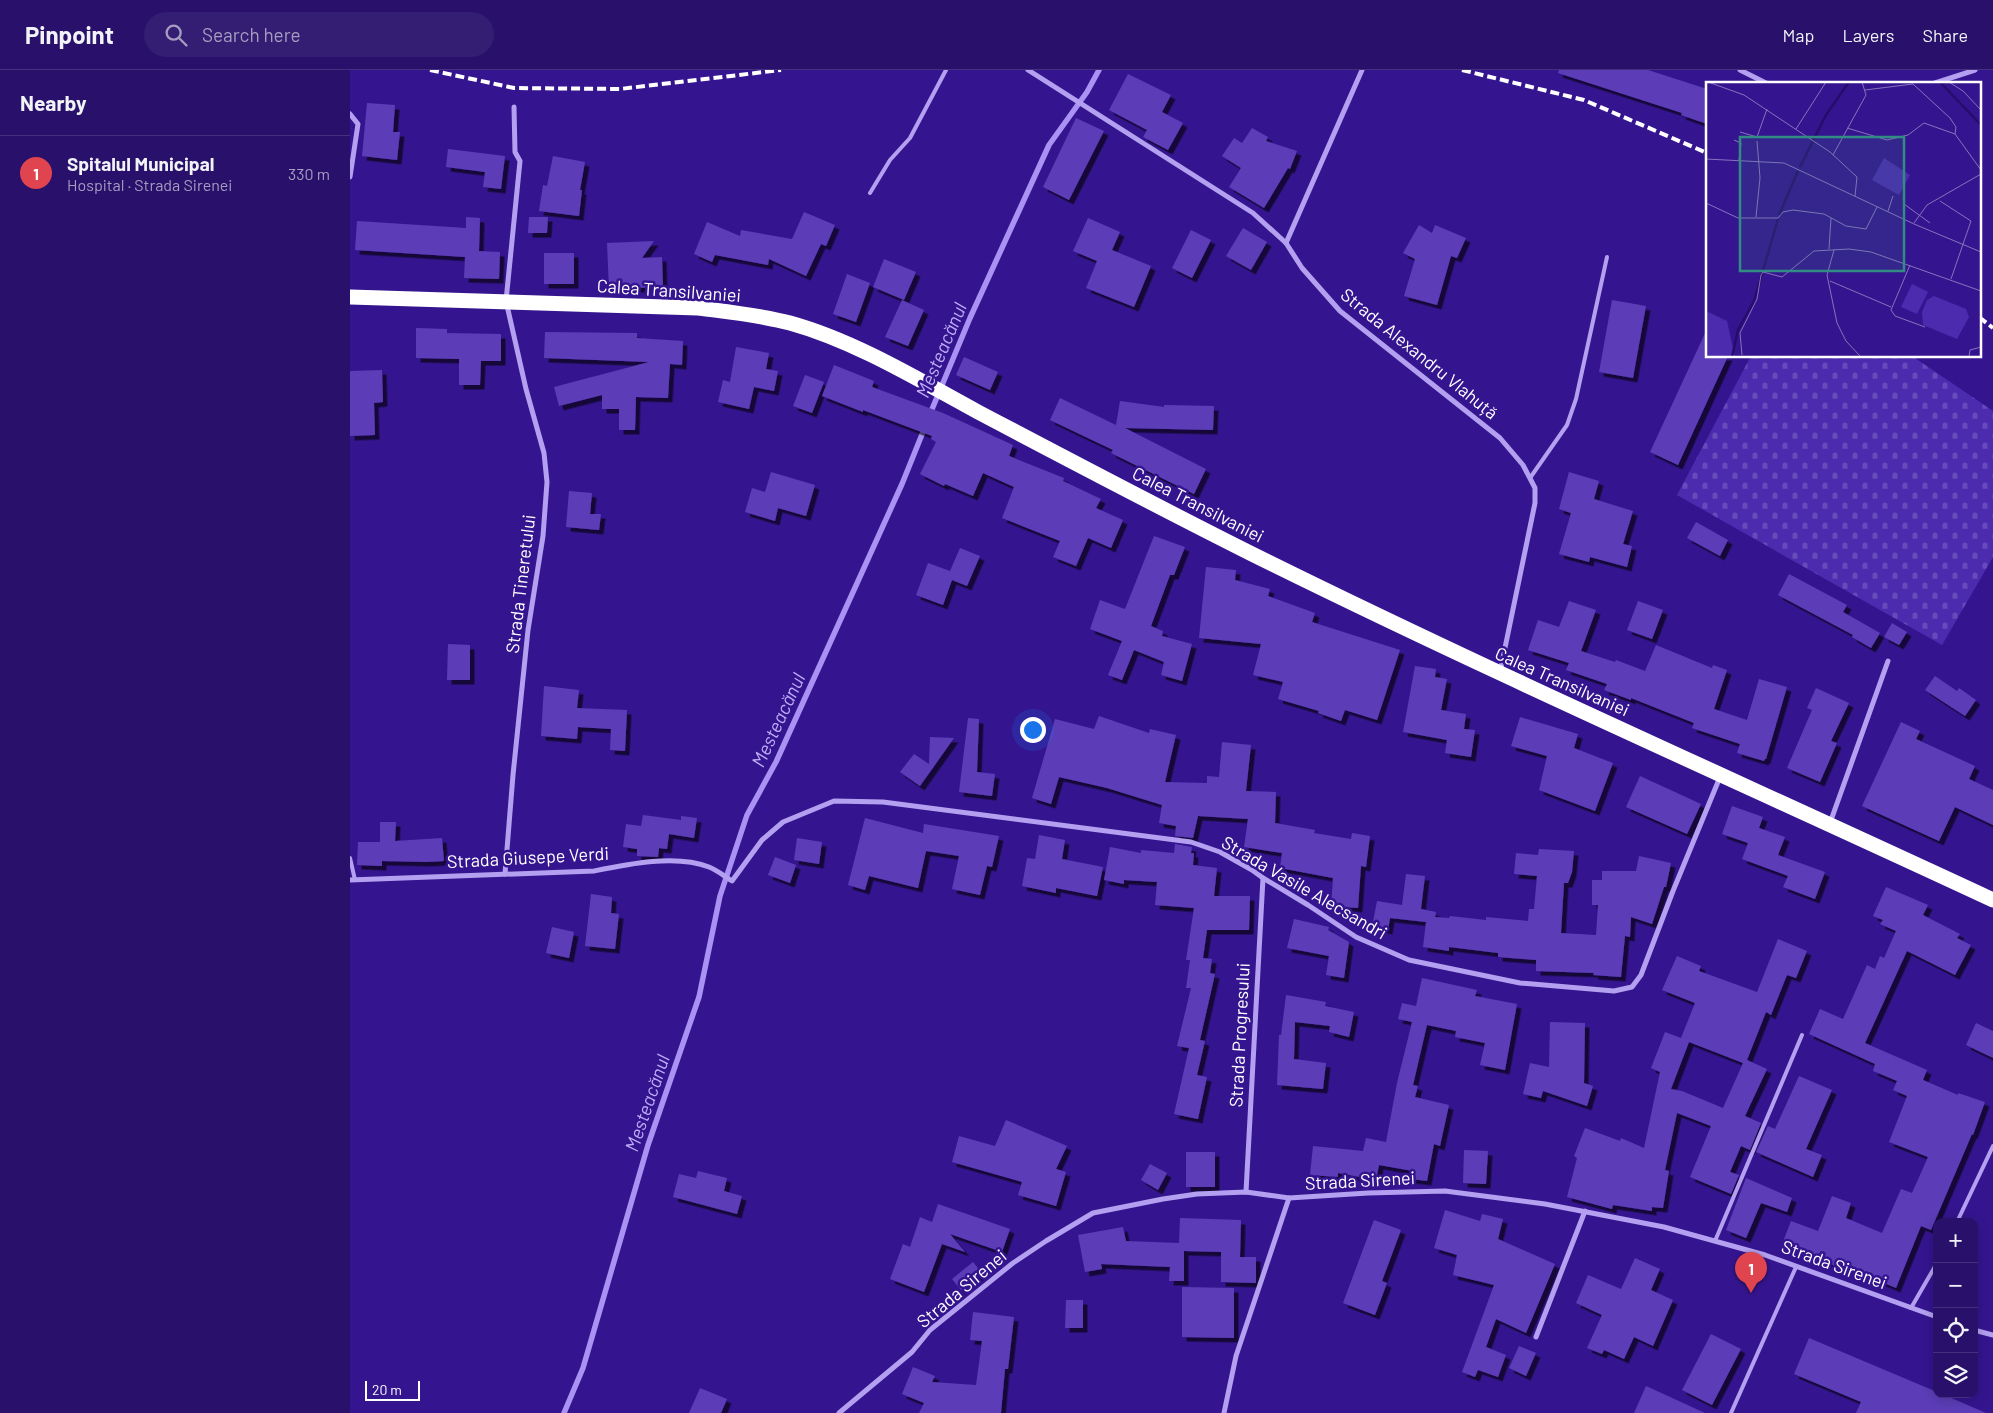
<!DOCTYPE html>
<html lang="en">
<head>
<meta charset="utf-8">
<style>
  body { margin:0; font-family:Barlow,sans-serif; background:#341e73; color:#f1f3f6 }
  .controls { position:absolute; right:15px; bottom:15px; display:grid; overflow:hidden; border-radius:10px; box-shadow:0 2px 12px #0003 }
  .controls button { width:45px; height:45px; display:grid; place-items:center; padding:0; border:0; border-bottom:1px solid #44307e; background:#28106b; color:#f1f3f6; font:25px sans-serif }
  .scale { position:absolute; left:15px; bottom:12px; width:55px; box-sizing:border-box; padding-left:5px; border:2px solid #fff; border-top:0; font-size:14px; line-height:18px; white-space:nowrap; color:#fff; -webkit-text-stroke:4px #35158f; paint-order:stroke }
  .you { position:absolute; left:682px; top:659px; width:18px; height:18px; margin:-12px; border:4px solid #fff; border-radius:50%; background:#1a73e8; box-shadow:0 0 0 8px #1a73e833 }
  .badge { display:grid; place-items:center; width:32px; height:32px; border-radius:50%; background:#95b2f1; color:#fff; font-size:16px; font-weight:700 }
  .pin { position:absolute; translate:-50% -41px; filter:drop-shadow(0 1px 2px #0008) }
  .pin::after { content:''; position:absolute; top:26px; width:18px; height:15px; background:inherit; clip-path:polygon(0 0,100% 0,50% 100%) }
  .list { margin:0; padding:0; list-style:none }
  h2 { display:flex; justify-content:space-between; align-items:center; height:65px; margin:0; padding:0 20px; font-size:21px }
  h2 small { font-size:16px; font-weight:400; color:#a59dc1 }
  .list li { display:grid; grid-template-columns:32px 1fr auto; gap:15px; align-items:center; box-sizing:border-box; height:75px; padding:0 20px; border-top:1px solid #44307e }
  .list b { display:block; font-size:19px; white-space:nowrap }
  .list p { margin:0; font-size:16px; white-space:nowrap; color:#a59dc1 }
  .list em { font-size:16px; font-style:normal; color:#a59dc1 }
  .icon { flex:none; width:28px; height:28px; fill:none; stroke:currentColor; stroke-width:2; stroke-linecap:round; stroke-linejoin:round }
  .map { position:relative; flex:none; width:1643px; height:1343px; overflow:hidden }
  header { display:flex; align-items:center; gap:30px; box-sizing:border-box; height:70px; padding:0 25px; background:#28106b; border-bottom:1px solid #44307e }
  header strong { font-size:24px }
  nav { display:flex; gap:28px; margin-inline-start:auto; font-size:18px }
  .search { width:350px; height:45px; background:#341e73; display:flex; align-items:center; gap:12px; box-sizing:border-box; padding:0 18px; border-radius:28px; color:#a59dc1; font-size:19px }
  main { display:flex }
  aside { flex:1; background:#28106b }
  .map>svg:first-child { display:block }
  .cemetery { fill:url(#cemetery-stones) }
  .lines { fill:none; stroke-linecap:round; stroke-linejoin:round }
  .stream { stroke:#a992f3; stroke-width:5.5 }
  .building { fill:#5c3db7; fill-rule:evenodd; filter:url(#shadow) }
  .lane { stroke:#b4a0f0; stroke-width:4 }
  .street { stroke:#b4a0f0; stroke-width:5 }
  .highway { stroke:#fff; stroke-width:15 }
  .rail { stroke:#fff; stroke-width:4; stroke-dasharray:9 4; stroke-linecap:butt }
  .labels { text-anchor:middle; stroke-width:5; stroke-linejoin:round; paint-order:stroke }
  .street-label { font-size:18px; fill:#fff; stroke:#35158f }
  .water-label { font-size:19px; font-style:italic; fill:#bfacf7; stroke:#35158f }
  .inset-river { fill:none; stroke:#270d6b; stroke-width:2.5 }
  .inset-road { fill:none; stroke:#8673bc; stroke-width:1 }
  .view { fill:#338b84; fill-opacity:0.15; stroke:#338b84; stroke-width:2.5 }
  .inset-edge { fill:none; stroke:#fff; stroke-width:2.5 }
</style>
</head>
<body>
<header>
<strong>Pinpoint</strong>
<div class="search"><svg class="icon" aria-label="search" viewBox="0 0 24 24"><circle cx="10" cy="10" r="6"/><path d="M15 15l6 6"/></svg>Search here</div>
<nav><a>Map</a><a>Layers</a><a>Share</a></nav>
</header>
<main>
<aside>
<h2>Nearby<small></small></h2>
<ul class="list">
<li><span class="badge" style="background:#e0444e">1</span><div><b>Spitalul Municipal</b><p>Hospital · Strada Sirenei</p></div><em>330 m</em></li>
</ul>
</aside>
<div class="map">
<svg width="1643" height="1343" viewBox="0 0 1643 1343">
  <defs>
    <pattern id="cemetery-stones" width="16" height="16" patternUnits="userSpaceOnUse" patternTransform="scale(1.25)"><rect width="16" height="16" fill="#4c2baf"/><path d="M2 7V4a2 2 0 0 1 4 0v3zM10 15v-3a2 2 0 0 1 4 0v3z" fill="#674bbb"/></pattern>
    <filter id="shadow"><feDropShadow dx="4.5" dy="4.5" stdDeviation="0" flood-color="#0009"/></filter>
  </defs>
  <rect width="100%" height="100%" fill="#35158f"/>
  <path class="cemetery" d="M1401 286H1562L1643 341V487L1592 575 1327 425Z"/>
  <g class="lines">
    <g class="stream">
      <path d="M580 344 620 248 699 75 737 22 749 0"/>
      <path d="M214 1343 233 1298 298 1075 349 927 370 826 397 745 426 692 552 414 575 357"/>
    </g>
  </g>
  <g class="building">
    <path d="M1209 0H1298L1357 19V54L1331 45 1332 43 1208 3Z"/>
    <path d="M778 4 821 25 812 42 833 53 818 80 793 67 797 60 759 40Z"/>
    <path d="M17 33 45 35 43 62H50L47 90 12 86Z"/>
    <path d="M726 48 754 61 719 130 693 117Z"/>
    <path d="M902 58 918 67 916 71 947 81 940 99 938 98 914 138 879 117 891 98 872 86 884 68 892 73Z"/>
    <path d="M98 79 155 86 151 119 133 117 135 102 96 97Z"/>
    <path d="M203 86 235 92 230 120H232L229 146 189 141 193 115 197 116Z"/>
    <path d="M454 142 485 155 476 176 471 174 456 206 419 189 418 195 365 185 362 192 344 184 357 152 390 166 391 160 442 169Z"/>
    <path d="M116 147 130 148 129 181 150 182 149 209 114 208 115 187 5 180 7 151 116 158Z"/>
    <path d="M179 147H198L197 163H178Z"/>
    <path d="M738 148 770 162 762 180 801 196 784 237 736 218 747 191 723 181Z"/>
    <path d="M1069 155 1082 163 1085 155 1116 168 1107 188 1101 186 1087 235 1054 226 1065 189 1053 183Z"/>
    <path d="M893 158 917 172 901 200 876 186Z"/>
    <path d="M841 160 861 170 842 208 822 198Z"/>
    <path d="M304 171 292 188 312 187 313 217 259 219 257 173Z"/>
    <rect x="194" y="183" width="30" height="31"/>
    <path d="M534 189 566 202 554 230 523 217Z"/>
    <path d="M497 204 520 213 506 252 483 244Z"/>
    <path d="M552 230 574 240 558 276 535 267Z"/>
    <path d="M1262 230 1296 236 1283 308 1249 302Z"/>
    <path d="M66 258 97 259V263L151 264V291H131L130 315H109V289L66 288Z"/>
    <path d="M1357 259V286H1378L1328 395 1300 382Z"/>
    <path d="M195 262 287 263V268L333 271 332 295 320 294 318 328 286 327 285 360H269V339H252V325L209 336 204 317 299 292 194 288Z"/>
    <path d="M386 277 419 283 416 299 428 301 424 321 404 317 399 339 368 332 373 310 380 312Z"/>
    <path d="M614 287 648 302 640 320 606 305Z"/>
    <path d="M484 295 524 311 522 317 593 343 663 375 659 386 714 408 713 411 751 429 746 438 773 450 761 478 738 468 726 496 703 487 710 471 652 448 664 417 633 403 623 426 595 414 594 416 570 404 586 372 581 369 582 366 513 340V342L472 326Z"/>
    <path d="M32 300 33 332 24 333 25 365 0 366V301Z"/>
    <path d="M455 305 474 312 462 343 443 336Z"/>
    <path d="M710 328 766 355 770 331 814 337V335L864 336 863 360 775 358 856 399 844 424 761 383 763 380 700 350Z"/>
    <path d="M421 402 465 415 456 446 428 438 425 451 395 442 402 418 415 422Z"/>
    <path d="M1219 402 1249 411 1244 429 1283 441 1273 474 1282 476 1277 497 1240 487 1239 492 1209 484 1221 443 1209 439Z"/>
    <path d="M219 421 242 423 240 444H251L249 460 216 457Z"/>
    <path d="M1346 452 1378 470 1370 486 1337 468Z"/>
    <path d="M804 466 835 477 824 505H820L801 556 813 561 812 566 842 574 832 611 811 605 814 592 784 580 772 610 758 605 772 571 740 559 750 530 775 539Z"/>
    <path d="M610 478 630 486 617 516 602 510 593 535 566 525 578 493 600 501Z"/>
    <path d="M856 497 886 500 885 510 920 519 918 526 965 543 962 552 1050 580 1027 650 995 640 991 651 968 643 969 641 928 629 933 612 903 605 911 574 849 568Z"/>
    <path d="M1439 504 1497 535 1493 542 1530 563 1521 578 1502 567 1503 565 1428 525Z"/>
    <path d="M1219 531 1246 540 1231 581 1265 592 1266 590 1295 601 1306 575 1362 598 1363 595 1377 600 1364 639 1397 650 1409 609 1437 617 1416 689H1415L1414 691 1387 683 1390 674 1342 658 1344 653 1281 628V630L1254 620 1257 614 1216 600 1219 593 1178 580 1188 550 1209 557Z"/>
    <path d="M1288 531 1313 540 1302 569 1277 560Z"/>
    <path d="M1542 553 1557 562 1549 575 1534 567Z"/>
    <path d="M98 574 120 575V610H97Z"/>
    <path d="M1065 596 1086 599 1085 607 1097 609 1091 640 1116 644 1114 659 1125 660 1121 687 1095 683 1097 670 1053 662Z"/>
    <path d="M1585 606 1607 621 1609 618 1626 630 1615 646 1575 620Z"/>
    <path d="M194 616 229 620 227 638 277 640 275 681 260 680 261 659 228 657 227 669 191 666Z"/>
    <path d="M1466 618 1499 633 1481 671 1487 673 1470 712 1437 698 1462 640 1457 638Z"/>
    <path d="M749 646 799 663 800 659 826 665 815 712 857 713V706L869 707 872 672 901 675 896 721 926 722 925 753 965 760 964 763 1001 769 1002 763 1020 766 1016 797 1011 796 1008 838 981 836 983 808 930 798 932 783 894 777 898 749 848 746 843 768 825 766 826 756 809 753 812 735 757 718 709 707 701 734 682 728 705 649 744 659Z"/>
    <path d="M1170 647 1228 664 1224 678 1263 693 1245 741 1189 720 1197 686 1161 676Z"/>
    <path d="M618 648 629 649 627 702 645 704 642 726 609 722Z"/>
    <path d="M1551 652 1570 661 1566 669 1625 696 1619 709 1643 720V755L1605 737 1589 771 1512 736Z"/>
    <path d="M580 667 604 668 570 716 550 702 564 684 579 694Z"/>
    <path d="M1290 706 1351 734 1337 764 1276 737Z"/>
    <path d="M1382 736 1413 747 1409 758 1435 767 1428 785 1475 802 1465 829 1433 817 1438 806 1392 789 1398 773 1372 764Z"/>
    <path d="M293 745 331 750V746L347 748 344 768 319 764 317 779 309 778 308 787 287 786V779L273 777 276 754 291 756Z"/>
    <path d="M515 748 573 763 574 754 649 766 642 797 637 796 630 825 602 819 609 786 576 781 568 818 519 806 515 820 498 815Z"/>
    <path d="M30 752H46L45 771 92 768 94 791 77 792 32 791V796L7 795 8 772H30Z"/>
    <path d="M689 765 715 770 712 789 753 797 747 826 706 818V823L672 816 677 788 685 789Z"/>
    <path d="M447 768 472 772 469 794 444 790Z"/>
    <path d="M825 774 842 777 841 783H844L843 795 867 798 864 826H900L899 860H857L853 888 862 889 860 903 865 904 850 970 855 971 847 1005 857 1007 848 1049 824 1044 839 978 827 976 841 918H836L840 890H836L844 838 805 835 807 812 774 810V814L754 810 760 777 791 783V780L824 783Z"/>
    <path d="M1189 779 1224 781 1222 802 1218 813H1214L1211 863 1246 865 1248 835H1242V810H1252V801H1286L1289 786 1321 793 1316 817H1314L1302 854 1281 847 1280 867 1275 866 1271 907 1243 905 1244 903 1186 901V890L1148 887V883L1099 877V881L1073 877 1076 852 1040 848 1038 860 1022 857 1027 831 1052 835 1056 804 1075 806 1071 839 1086 842 1085 847 1099 848 1100 846 1136 850V847L1178 851 1179 839H1184L1187 806 1164 804 1166 783 1188 785Z"/>
    <path d="M425 787 446 795 440 813 418 805Z"/>
    <path d="M1536 817 1578 835 1573 845 1610 864 1607 868 1621 875 1605 905 1557 881 1515 973 1577 1000 1573 1010 1608 1025V1023L1635 1032 1623 1065 1622 1064 1581 1160 1571 1156 1546 1218 1487 1193 1486 1196 1431 1177 1441 1151 1468 1161 1482 1126 1501 1133 1496 1148 1532 1163 1551 1119 1562 1123 1578 1087 1539 1072 1557 1026 1543 1020 1547 1011 1523 1001 1525 994 1459 964 1470 939 1493 949 1517 895 1525 899 1530 886 1534 888 1546 861 1530 854 1533 850 1523 846Z"/>
    <path d="M241 824 262 827 261 843 269 844 265 879 235 876Z"/>
    <path d="M944 849 979 857 978 860 999 872 994 908 976 905 979 886 937 878Z"/>
    <path d="M202 857 224 862 219 888 196 883Z"/>
    <path d="M1428 869 1457 881 1446 908 1437 905 1421 945 1416 942 1397 990 1417 999 1395 1046 1411 1053 1400 1080 1391 1076 1380 1102 1389 1105 1381 1124 1340 1107 1361 1056 1327 1043 1315 1100 1319 1101 1313 1138 1302 1137V1141L1263 1135 1262 1139 1217 1127 1227 1088 1224 1086 1235 1058 1270 1071 1271 1068 1294 1078 1310 1002 1301 998 1315 962 1331 968 1345 933 1312 920 1327 886 1351 896 1349 901 1407 922ZM1339 972 1393 993 1373 1038 1332 1021 1321 1019Z"/>
    <path d="M1072 908 1127 920 1125 926 1167 934 1155 1000 1130 995 1135 973 1105 967 1106 961 1077 955 1063 1015 1068 1016 1065 1027 1099 1035 1090 1076 1084 1074 1077 1111 1061 1109 1063 1101 1029 1095 1026 1110 988 1103V1107L960 1105 963 1076 1013 1081 1016 1068 1036 1072 1047 1013 1062 952 1048 949 1052 933 1066 936Z"/>
    <path d="M936 925 976 932 975 936 1004 942 999 967 979 962 980 956 945 952 944 989 976 993 973 1019 927 1015 929 965H931Z"/>
    <path d="M1200 952 1235 953 1234 1013 1243 1016 1237 1036 1193 1021 1191 1028 1173 1024 1180 993 1199 997Z"/>
    <path d="M1626 953 1643 961V988L1616 975Z"/>
    <path d="M1449 1006 1482 1020 1456 1079 1472 1085 1463 1107 1406 1082 1418 1056 1425 1059Z"/>
    <path d="M656 1050 717 1076 706 1099 716 1102 706 1136 668 1125 672 1112 602 1092 609 1066 645 1076Z"/>
    <path d="M1114 1080 1138 1081 1136 1114 1113 1113Z"/>
    <rect x="836" y="1082" width="29" height="35"/>
    <path d="M800 1094 817 1103 808 1120 791 1110Z"/>
    <path d="M348 1101 377 1108 374 1121 392 1126 387 1144 323 1127 329 1104 346 1108Z"/>
    <path d="M1396 1108 1442 1128 1437 1142 1411 1133 1396 1168 1376 1160Z"/>
    <path d="M588 1134 660 1159 652 1182 600 1164 615 1182 592 1174 574 1222 540 1209 553 1174 560 1177 570 1147 582 1152Z"/>
    <path d="M1095 1140 1130 1151 1132 1144 1153 1149 1148 1169 1205 1194 1176 1263 1146 1249 1136 1277 1156 1285 1148 1307 1128 1300 1125 1307 1112 1302 1144 1215 1103 1205 1107 1185 1084 1178Z"/>
    <path d="M830 1148 891 1150 890 1187H906V1213L871 1212V1182L834 1181V1211H819L820 1197 751 1194 752 1199 735 1202 728 1165 773 1157 776 1171 829 1173Z"/>
    <path d="M1024 1150 1051 1160 1032 1211 1037 1213 1025 1245 993 1233Z"/>
    <path d="M1285 1188 1310 1199 1301 1220 1323 1230 1303 1276 1284 1267 1274 1289 1254 1280 1252 1284 1237 1278 1252 1245 1226 1233 1238 1205 1271 1219Z"/>
    <path d="M623 1192 632 1203 611 1220 602 1209Z"/>
    <path d="M832 1217 884 1218V1268L832 1267Z"/>
    <path d="M716 1230H733V1258H715Z"/>
    <path d="M623 1242 664 1247 658 1299H655L651 1343H569L574 1333 552 1324 563 1297 585 1306 582 1312 626 1315 632 1271 620 1270Z"/>
    <path d="M1361 1264 1391 1279 1362 1335 1332 1320Z"/>
    <path d="M1459 1268 1587 1322V1324H1592L1636 1343H1506L1511 1332 1444 1304Z"/>
    <path d="M1169 1276 1186 1283 1176 1306 1159 1298Z"/>
    <path d="M1296 1316 1355 1343H1284Z"/>
    <path d="M350 1318 377 1329 371 1343H339Z"/>
  </g>
  <g class="lines">
    <g class="lane">
      <path d="M520 123 540 90 560 68 596 0"/>
      <path d="M1180 408 1217 355 1226 329 1257 187"/>
      <path d="M0 788 5 810"/>
      <path d="M1607 1152 1643 1076"/>
      <path d="M1365 1171 1452 965"/>
      <path d="M1561 1238 1587 1193"/>
      <path d="M1381 1343 1446 1197"/>
    </g>
    <g class="street">
      <path d="M678 0 903 143 936 173 952 198 990 241 1150 368 1173 395 1185 418V433L1150 602"/>
      <path d="M1390 0 1418 14"/>
      <path d="M1582 14 1625 0"/>
      <path d="M0 44 8 54 0 107"/>
      <path d="M936 173 1012 0"/>
      <path d="M1480 753 1538 591"/>
      <path d="M155 804 163 705 178 560 193 466 197 412 194 383 176 319 156 231 170 91 165 82 164 37"/>
      <path d="M0 810 244 801C278 794 326 784 359 797 367 800 374 806 382 811L412 770 433 752 484 731 533 732 841 772 870 782 902 800 913 808 958 835 1006 867 1059 890 1170 913 1264 921 1282 917 1291 905 1323 821 1370 707"/>
      <path d="M896 1122 913 808"/>
      <path d="M1624 1260 1643 1265"/>
      <path d="M1186 1267 1235 1141"/>
      <path d="M489 1343 562 1282 580 1260 663 1193 696 1171 743 1143 813 1129 847 1124 896 1122 939 1128 1018 1123 1095 1121 1195 1134 1314 1157 1415 1185 1587 1247"/>
      <path d="M874 1343 886 1286 939 1128"/>
    </g>
    <path class="highway" d="M0 227 348 238C379 242 410 245 440 253 505 271 569 310 628 342 719 390 810 438 902 484 1146 605 1396 715 1643 830"/>
    <g class="rail">
      <path d="M80 0 164 18 270 19 431 0"/>
      <path d="M1112 0 1234 30 1357 83"/>
      <path d="M1629 247 1643 258"/>
    </g>
  </g>
  <g class="labels">
    <g class="street-label">
      <text transform="translate(319 221) rotate(4)" y="6">Calea Transilvaniei</text>
      <text transform="translate(1069 284) rotate(39)" y="6">Strada Alexandru Vlahuță</text>
      <text transform="translate(848 435) rotate(27)" y="6">Calea Transilvaniei</text>
      <text transform="translate(171 514) rotate(-83)" y="6">Strada Tineretului</text>
      <text transform="translate(1212 612) rotate(24)" y="6">Calea Transilvaniei</text>
      <text transform="translate(178 788) rotate(-3)" y="6">Strada Giusepe Verdi</text>
      <text transform="translate(954 818) rotate(30)" y="6">Strada Vasile Alecsandri</text>
      <text transform="translate(890 965) rotate(-87)" y="6">Strada Progresului</text>
      <text transform="translate(1010 1111) rotate(-3)" y="6">Strada Sirenei</text>
      <text transform="translate(1484 1195) rotate(20)" y="6">Strada Sirenei</text>
      <text transform="translate(612 1219) rotate(-40)" y="6">Strada Sirenei</text>
    </g>
    <g class="water-label">
      <text transform="translate(591 280) rotate(-67)" y="7">Mesteacănul</text>
      <text transform="translate(428 650) rotate(-65)" y="7">Mesteacănul</text>
      <text transform="translate(297 1033) rotate(-71)" y="7">Mesteacănul</text>
    </g>
  </g>
  <g transform="translate(1356 12)">
    <rect width="275" height="275" fill="#35158f"/>
    <path d="M0 229 21 239 29 275H0Z" fill="#4c2baf"/>
    <path d="M178 76 204 93 193 113 166 98Z" fill="#4c2baf"/>
    <path d="M206 202 222 210 211 232 195 225ZM228 214 260 227 263 235 251 257 217 243 216 230 221 218Z" fill="#4c2baf"/>
    <path class="inset-river" d="M234 0 275 43M94 85 120 33 143 0M73 133 92 89M26 275 32 248 48 219 72 137"/>
    <path class="inset-road" d="M2 0 38 13 124 70 151 95 149 114M243 0 257 9 275 28M159 8 207 2 244 36 250 45 249 52M141 46 181 58 202 53 218 41 249 52M90 47 120 0M34 50 51 55 61 27M249 52 275 88M28 58 35 61 33 78M127 73 160 13 156 0M0 77 78 81 208 142 275 170M234 119 265 139M0 121 32 136H72L77 130 87 128 118 132 140 144 160 147 171 125M198 122 224 141M182 129 187 114M50 135 54 96 51 59M208 141 221 123 275 92M123 167 125 136M128 168 121 193 131 241 140 259 155 275M204 183 185 228 189 234 219 245M245 197 265 139M124 199 185 225M36 273 34 251 51 217 55 193 57 190 76 195 108 169 143 167 165 170 275 209M263 275 264 268 275 265"/>
    <path class="view" d="M34 55H198V189H34Z"/>
    <rect width="275" height="275" class="inset-edge"/>
  </g>
</svg>
<div class="controls">
<button>+</button>
<button>−</button>
<button><svg class="icon" aria-label="locate" viewBox="0 0 24 24"><circle cx="12" cy="12" r="6"/><path d="M12 2v4M12 18v4M2 12h4M18 12h4"/></svg></button>
<button><svg class="icon" aria-label="layers" viewBox="0 0 24 24"><path d="M12 4l9 5-9 5-9-5zM3 14l9 5 9-5"/></svg></button>
</div>
<div class="scale">20 m</div>
<div class="you"></div>
<div class="pin badge" style="left:1401px;top:1223px;background:#e0444e">1</div>
</div>
</main>
</body>
</html>
